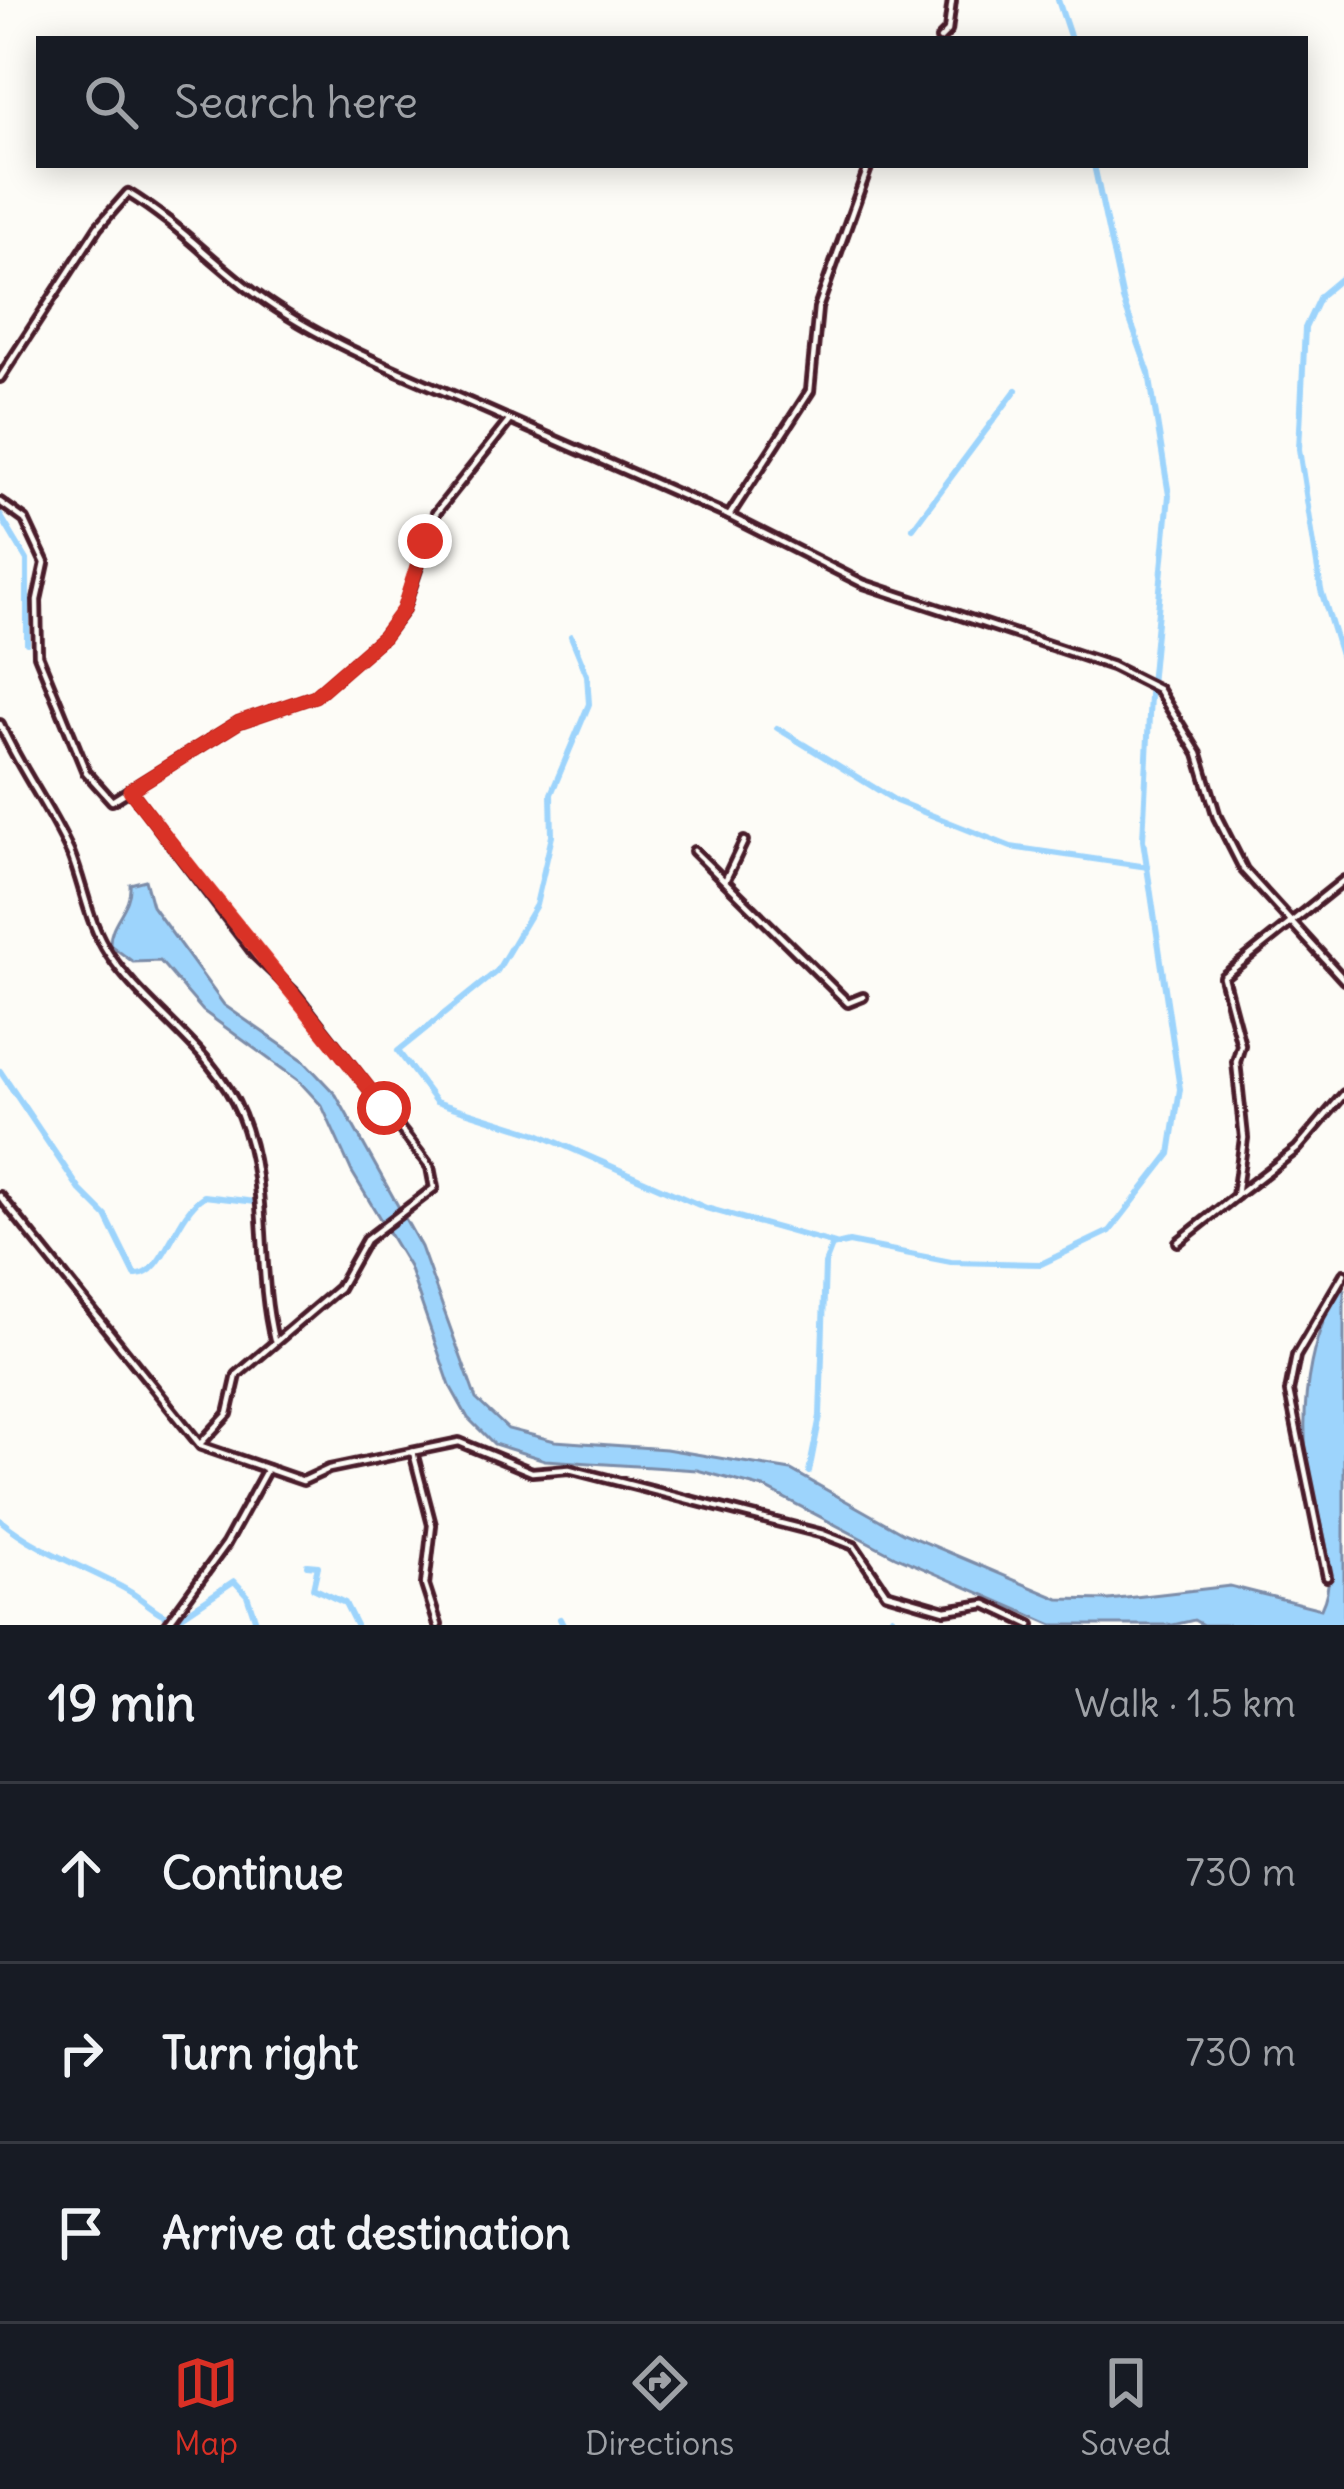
<!DOCTYPE html>
<html lang="en">
<head>
<meta charset="utf-8">
<style>
  body { margin:0; font-family:Delius,sans-serif; background:#242831; color:#f1f3f6 }
  .stop { position:absolute; width:36px; height:36px; margin:-27px; border:9px solid #d93025; border-radius:50%; background:#fff }
  .stop.end { background:#d93025; border-color:#fff; box-shadow:0 3px 12px #0008 }
  .list { margin:0; padding:0; list-style:none }
  h2 { display:flex; justify-content:space-between; align-items:center; height:156px; margin:0; padding:0 48px; font-size:51px }
  h2 small { font-size:39px; font-weight:400; color:#9ea1a6 }
  .list li { display:grid; grid-template-columns:78px 1fr auto; gap:36px; align-items:center; box-sizing:border-box; height:180px; padding:0 48px; border-top:3px solid #363941 }
  .list b { display:block; font-size:45px; white-space:nowrap }
  .list em { font-size:39px; font-style:normal; color:#9ea1a6 }
  .icon { flex:none; width:66px; height:66px; fill:none; stroke:currentColor; stroke-width:2; stroke-linecap:round; stroke-linejoin:round }
  .map { position:relative; flex:none; width:1344px; height:1625px; overflow:hidden }
  .search { position:absolute; background:#171b24; box-shadow:0 6px 30px #0003; left:36px; right:36px; top:36px; height:132px; display:flex; align-items:center; gap:30px; box-sizing:border-box; padding:0 42px; border-radius:0px; color:#9ea1a6; font-size:45px }
  .sheet { height:696px; background:#171b24 }
  nav { display:flex; justify-content:space-around; align-items:center; box-sizing:border-box; height:168px; border-top:3px solid #363941; background:#171b24; font-size:33px; color:#9ea1a6 }
  nav a { display:grid; justify-items:center; gap:6px }
  nav .on { color:#d93025 }
  .map>svg:first-child { display:block }
  .water { fill:#9dd4fc; stroke:#7c8ca8; stroke-width:3 }
  .lines { fill:none; stroke-linecap:round; stroke-linejoin:round }
  .canal { stroke:#9dd4fc; stroke-width:6 }
  .minor-casing { stroke:#4a1f2b; stroke-width:14 }
  .minor { stroke:#fdfcf7; stroke-width:4.5 }
  .route { stroke:#d93025; stroke-width:15 }
</style>
</head>
<body>
<div class="map">
<svg width="1344" height="1625" viewBox="0 0 1344 1625">
  <rect width="100%" height="100%" fill="#fdfcf7"/>
  <filter id="ink" filterUnits="userSpaceOnUse"><feTurbulence type="fractalNoise" baseFrequency=".00833" numOctaves="2"/><feDisplacementMap in="SourceGraphic" scale="24" xChannelSelector="R" yChannelSelector="G"/><feConvolveMatrix kernelMatrix="1 2 1 2 8 2 1 2 1" color-interpolation-filters="sRGB"/></filter>
  <g filter="url(#ink)">
    <path class="water" d="M145 880 152 906 224 1005 303 1060 336 1095 421 1247 476 1399 508 1429 555 1441 666 1449 791 1470 903 1533 1059 1599 1109 1600 1230 1586 1321 1609C1344 1562 1310 1502 1306 1453 1301 1395 1312 1329 1344 1282V1625H1203L1194 1620 1173 1625H1053L895 1556 767 1489 697 1470 545 1460 494 1444 468 1418 450 1386 409 1267 352 1172 322 1106 299 1081 203 1011 160 961 133 962 110 945C109 921 132 909 130 884Z"/>
    <g class="lines">
      <g class="canal">
        <path d="M1058 0 1071 39"/>
        <path d="M1344 276 1320 296 1305 328 1299 449 1321 590 1344 665"/>
        <path d="M0 515 27 560V643"/>
        <path d="M913 528 1016 390"/>
        <path d="M571 636 587 675 589 704 551 794 552 836 536 905 497 971 398 1051 436 1102 538 1134 706 1208 835 1244"/>
        <path d="M777 728 896 801 1011 847 1148 867"/>
        <path d="M0 1071 80 1190 106 1216 135 1275C164 1278 174 1215 204 1196L256 1202"/>
        <path d="M809 1472 820 1416 825 1264 832 1246 849 1242 951 1262 1041 1264 1110 1231 1170 1154 1180 1089 1143 840 1150 695 1169 495 1149 373 1123 300 1094 165"/>
        <path d="M0 1520C38 1552 84 1566 127 1590 145 1600 156 1614 176 1620L234 1581 247 1595 257 1625"/>
        <path d="M307 1565 318 1566 313 1588 345 1603 356 1625"/>
        <path d="M560 1619 563 1625"/>
        <path d="M887 1625 892 1617"/>
      </g>
      <defs>
        <g id="minor">
          <path d="M940 39 948 31 952 0"/>
          <path d="M0 378 98 227 128 193C174 221 203 253 244 285 320 345 422 380 510 420"/>
          <path d="M0 502 25 520 45 563 37 600 38 655 86 772 112 801 239 722 315 696 383 637 403 611 436 513 510 420 729 516 864 584 1112 666 1158 689 1198 754 1217 817 1244 870 1344 980"/>
          <path d="M729 516 810 391 818 308 869 165"/>
          <path d="M0 724C20 769 50 808 70 852 84 886 88 923 109 954 145 1009 215 1050 241 1115 270 1186 256 1267 274 1340"/>
          <path d="M130 790 256 956 294 992 430 1167 434 1188 366 1240 339 1288 237 1375 228 1414 200 1444"/>
          <path d="M694 851 848 1003 863 997"/>
          <path d="M725 881 744 841"/>
          <path d="M0 1196 201 1446 303 1481 329 1469 459 1442 532 1472 569 1469 823 1534 854 1546 886 1593 945 1610 986 1604 1031 1625"/>
          <path d="M1236 1196 1297 1149 1344 1094"/>
          <path d="M1178 1242 1236 1196 1244 1138 1236 1062 1241 1045 1223 977 1344 880"/>
          <path d="M413 1452 432 1525 425 1585 438 1625"/>
          <path d="M1327 1577 1289 1392 1296 1356 1344 1274"/>
          <path d="M167 1625 226 1544 267 1469"/>
        </g>
      </defs>
      <use href="#minor" class="minor-casing"/>
      <use href="#minor" class="minor"/>
    </g>
  </g>
  <g class="lines" filter="url(#ink)">
    <path class="route" d="M384 1108C301 1000 212 899 130 790L239 722 315 696 383 637 403 610 425 541"/>
  </g>
</svg>
<div class="stop" style="left:384px;top:1108px"></div>
<div class="stop end" style="left:425px;top:541px"></div>
<div class="search"><svg class="icon" aria-label="search" viewBox="0 0 24 24"><circle cx="10" cy="10" r="6"/><path d="M15 15l6 6"/></svg>Search here</div>
</div>
<section class="sheet">
<h2>19 min<small>Walk · 1.5 km</small></h2>
<ul class="list">
<li><svg class="icon" aria-label="ahead" viewBox="0 0 24 24"><path d="M12 20V5M6 11l6-6 6 6"/></svg><div><b>Continue</b></div><em>730 m</em></li>
<li><svg class="icon" aria-label="right" viewBox="0 0 24 24"><path d="M7 20v-9h11M14 6l5 5-5 5"/></svg><div><b>Turn right</b></div><em>730 m</em></li>
<li><svg class="icon" aria-label="arrive" viewBox="0 0 24 24"><path d="M6 21V4h12l-3 4 3 4H6"/></svg><div><b>Arrive at destination</b></div></li>
</ul>
</section>
<nav>
<a class="on"><svg class="icon" aria-label="map" viewBox="0 0 24 24"><path d="M3 6l6-2 6 2 6-2v14l-6 2-6-2-6 2zM9 4v14M15 6v14"/></svg>Map</a>
<a><svg class="icon" aria-label="directions" viewBox="0 0 24 24"><path d="M12 3l9 9-9 9-9-9zM9 14v-3h6M13 9l2 2-2 2"/></svg>Directions</a>
<a><svg class="icon" aria-label="saved" viewBox="0 0 24 24"><path d="M7 4h10v16l-5-4-5 4z"/></svg>Saved</a>
</nav>
</body>
</html>
